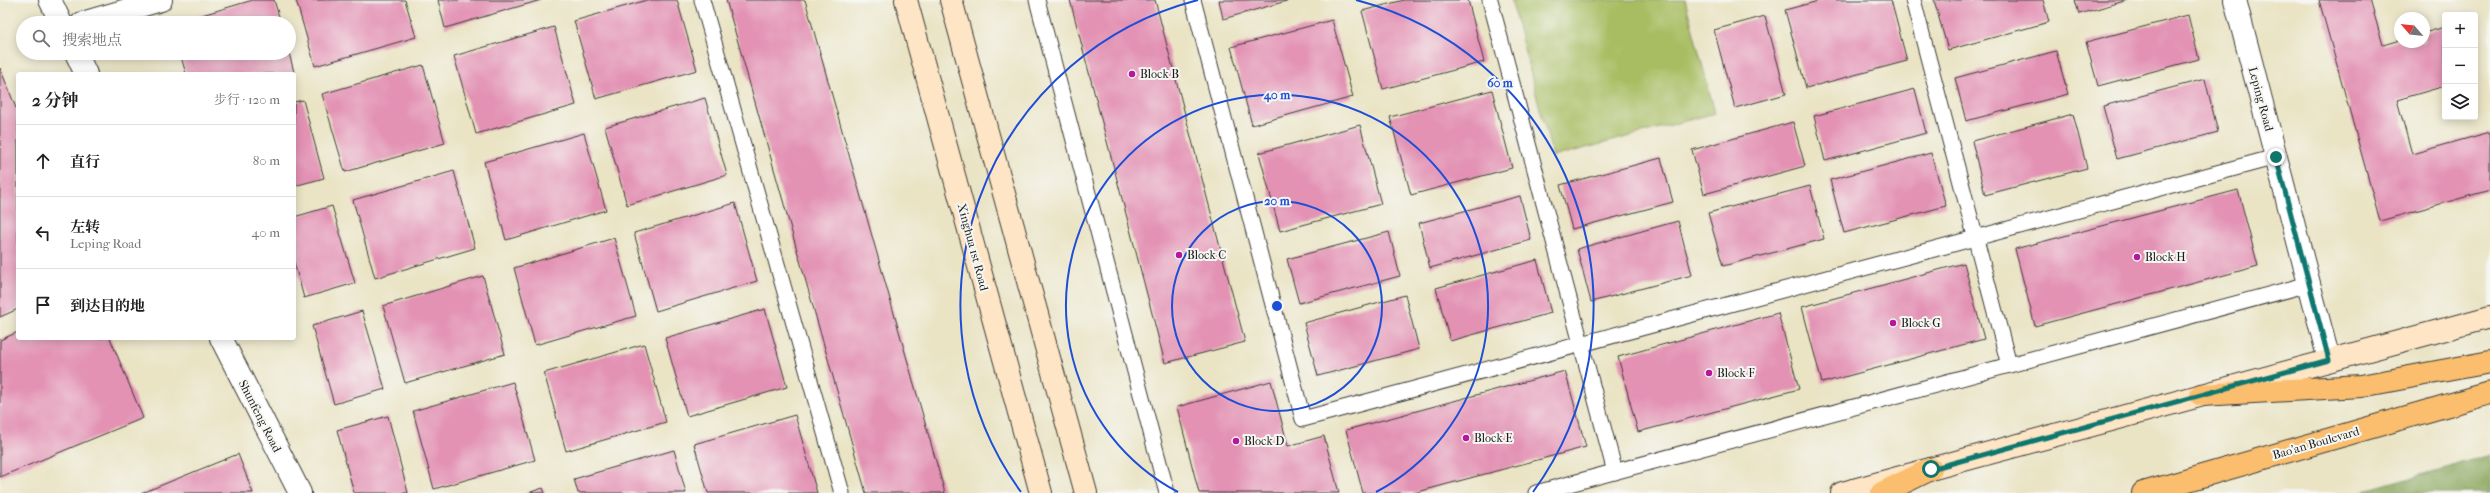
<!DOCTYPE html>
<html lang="zh">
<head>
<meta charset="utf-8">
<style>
  body { margin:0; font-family:"IM FELL French Canon","Noto Serif SC",serif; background:#f2f2f2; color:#202124 }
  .controls { position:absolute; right:12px; top:12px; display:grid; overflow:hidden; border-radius:4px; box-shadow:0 2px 10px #0003 }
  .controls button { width:36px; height:36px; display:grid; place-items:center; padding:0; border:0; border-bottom:1px solid #e0e0e0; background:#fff; color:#202124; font:20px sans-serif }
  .compass { position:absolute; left:2394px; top:12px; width:36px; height:36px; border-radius:50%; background:#fff; box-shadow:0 2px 10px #0003; rotate:298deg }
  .stop { position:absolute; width:12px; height:12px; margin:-9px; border:3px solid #0f766e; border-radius:50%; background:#fff }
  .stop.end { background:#0f766e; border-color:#fff; box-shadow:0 1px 4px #0008 }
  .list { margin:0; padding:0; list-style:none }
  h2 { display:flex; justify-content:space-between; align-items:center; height:52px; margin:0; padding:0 16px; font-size:17px }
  h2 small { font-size:13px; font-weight:400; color:#757577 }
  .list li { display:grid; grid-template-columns:26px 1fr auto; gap:12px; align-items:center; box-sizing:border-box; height:72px; padding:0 16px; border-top:1px solid #e0e0e0 }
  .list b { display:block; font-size:15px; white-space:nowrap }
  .list p { margin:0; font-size:13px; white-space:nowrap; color:#757577 }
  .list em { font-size:13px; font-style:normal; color:#757577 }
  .icon { flex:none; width:22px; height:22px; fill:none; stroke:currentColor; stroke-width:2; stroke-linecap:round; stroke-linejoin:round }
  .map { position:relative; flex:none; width:2490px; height:493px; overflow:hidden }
  .search { position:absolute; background:#fff; box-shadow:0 2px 10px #0003; left:16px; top:16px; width:280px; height:44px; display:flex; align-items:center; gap:10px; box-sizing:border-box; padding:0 14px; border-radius:22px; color:#757577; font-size:15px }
  .panel { position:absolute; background:#fff; box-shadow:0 2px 10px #0003; left:16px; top:72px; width:280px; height:268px; border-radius:4px }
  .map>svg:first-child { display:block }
  .green { fill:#a8bd62; stroke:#626c3f }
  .forest { fill:#86a458; stroke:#51603a }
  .building { fill:#e392b4 }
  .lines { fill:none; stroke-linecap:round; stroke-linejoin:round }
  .lane-casing { stroke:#3b3a35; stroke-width:17 }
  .street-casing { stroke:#3b3a35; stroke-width:24 }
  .secondary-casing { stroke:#3b3a35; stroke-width:24 }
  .primary-casing { stroke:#3b3a35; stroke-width:24 }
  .lane { stroke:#fff; stroke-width:15 }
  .street { stroke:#fff; stroke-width:22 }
  .secondary { stroke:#fde5c5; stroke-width:22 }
  .primary { stroke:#fbbe6e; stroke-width:22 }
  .route { stroke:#0f766e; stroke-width:5 }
  .ring { fill:none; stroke:#1d4ed8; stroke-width:2 }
  .poi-dot { fill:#b5179e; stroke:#f6f6f2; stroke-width:1.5 }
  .labels { text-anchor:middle; stroke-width:4; stroke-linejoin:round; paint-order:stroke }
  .poi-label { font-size:12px; fill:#1c1c1c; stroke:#f6f6f2; text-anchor:start }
  .street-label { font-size:12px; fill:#1c1c1c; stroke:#f6f6f2 }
  .centre { fill:#1d4ed8; stroke:#f6f6f2; stroke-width:2 }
  .ring-label { font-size:12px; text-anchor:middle; font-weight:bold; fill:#1d4ed8; stroke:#f6f6f2; stroke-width:4; stroke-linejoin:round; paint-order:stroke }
</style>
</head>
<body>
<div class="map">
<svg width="2490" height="493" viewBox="0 0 2490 493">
  <rect width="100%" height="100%" fill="#f6f6f2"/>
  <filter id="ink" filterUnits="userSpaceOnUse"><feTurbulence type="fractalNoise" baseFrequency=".025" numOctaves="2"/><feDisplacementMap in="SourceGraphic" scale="8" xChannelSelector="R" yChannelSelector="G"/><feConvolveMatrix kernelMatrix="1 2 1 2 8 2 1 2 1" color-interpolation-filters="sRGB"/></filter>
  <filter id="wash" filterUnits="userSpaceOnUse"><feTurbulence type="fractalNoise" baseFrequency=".012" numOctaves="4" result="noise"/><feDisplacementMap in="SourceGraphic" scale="16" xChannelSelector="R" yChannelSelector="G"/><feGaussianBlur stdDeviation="0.9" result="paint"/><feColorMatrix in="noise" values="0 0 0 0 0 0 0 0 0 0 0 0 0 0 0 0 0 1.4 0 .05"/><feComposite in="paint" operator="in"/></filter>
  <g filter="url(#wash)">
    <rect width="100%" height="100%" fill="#eae4c5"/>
    <path class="green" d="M1511 0H1685L1715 113 1553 157Z"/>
    <path class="forest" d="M2490 455V493H2358Z"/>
    <g id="blocks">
      <g class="building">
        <path d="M253 0H274L281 23H175Z"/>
        <path d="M296 0H405L416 37 315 66Z"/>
        <path d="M438 0H541L445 28Z"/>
        <path d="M647 0H677L697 70 596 99 574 21Z"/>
        <path d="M726 0H805L945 493H866Z"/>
        <path d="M1070 0H1155L1245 342 1165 363Z"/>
        <path d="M1219 0H1290L1223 19Z"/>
        <path d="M1404 0H1468L1484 62 1383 89 1362 11Z"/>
        <path d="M1822 0H1891L1907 61 1806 88 1785 10Z"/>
        <path d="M1934 0H2043L2049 22 1948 50Z"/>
        <path d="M2075 0H2128L2079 14Z"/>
        <path d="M2319 0H2370L2383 45 2400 40V42H2424V33L2445 27V86L2397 100 2412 154 2490 132V190L2380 221Z"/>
        <path d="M2188 15 2199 59 2098 86 2086 42Z"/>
        <path d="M1765 16 1786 94 1735 108 1714 30Z"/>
        <path d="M1332 20 1353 97 1252 125 1231 47Z"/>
        <path d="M554 27 576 105 476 134 454 56Z"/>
        <path d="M2056 51 2068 94 1966 121 1955 78Z"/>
        <path d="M180 53H289L294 72 288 74H186Z"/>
        <path d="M423 65 445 143 345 172 322 94Z"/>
        <path d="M0 68 18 113V309L0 317Z"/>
        <path d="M2205 79 2218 132 2117 159 2103 106Z"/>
        <path d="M1915 89 1926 133 1825 161 1814 116Z"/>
        <path d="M1492 90 1512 168 1411 195 1390 117Z"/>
        <path d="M705 98 727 175 627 205 605 127Z"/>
        <path d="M303 100 324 178 294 186V102Z"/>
        <path d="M2073 114 2087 168 1985 195 1972 141Z"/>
        <path d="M1793 122 1805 166 1704 194 1692 150Z"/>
        <path d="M1360 125 1381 204 1280 231 1259 153Z"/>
        <path d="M584 133 606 210 506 240 484 162Z"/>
        <path d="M1931 153 1946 206 1844 233 1830 180Z"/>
        <path d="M1661 158 1673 202 1572 229 1560 185Z"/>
        <path d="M454 171 475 248 375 278 353 200Z"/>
        <path d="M1810 186 1824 239 1723 266 1708 213Z"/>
        <path d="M2238 190 2258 266 2035 326 2015 249Z"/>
        <path d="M1520 196 1531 240 1430 268 1419 223Z"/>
        <path d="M735 203 757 281 656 311 634 233Z"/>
        <path d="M332 206 355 283 304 298 294 262V217Z"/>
        <path d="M1678 221 1692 275 1591 302 1577 249Z"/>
        <path d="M1389 232 1400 276 1299 303 1287 259Z"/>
        <path d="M614 238 636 316 535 345 514 268Z"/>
        <path d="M1537 260 1551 313 1450 341 1436 288Z"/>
        <path d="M1964 263 1984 339 1822 383 1802 307Z"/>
        <path d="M483 276 505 354 405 383 383 306Z"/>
        <path d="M1405 295 1419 349 1318 376 1304 323Z"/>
        <path d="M765 309 787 387 687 416 665 338Z"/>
        <path d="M362 311 385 389 334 404 312 326Z"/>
        <path d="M1778 313 1799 389 1638 432 1618 357Z"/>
        <path d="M18 332V338H110L143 418 0 477V340Z"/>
        <path d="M644 344 666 422 566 451 544 373Z"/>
        <path d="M1565 371 1586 447 1414 493H1363L1346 430Z"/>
        <path d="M1271 381 1288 446 1324 436 1339 493H1199L1177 407Z"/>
        <path d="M513 382 535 460 434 489 413 411Z"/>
        <path d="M795 415 817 493H708L694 444Z"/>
        <path d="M388 416 408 493H354L337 430Z"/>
        <path d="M674 450 686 493H578L574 479Z"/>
        <path d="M238 454 253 493H142Z"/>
        <path d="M543 488 545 493H528Z"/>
      </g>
    </g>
  </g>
  <g filter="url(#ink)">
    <use href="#blocks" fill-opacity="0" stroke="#3b3a35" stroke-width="1"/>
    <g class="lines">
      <defs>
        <g id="lane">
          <path d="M702 0 842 493"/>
          <path d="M1037 0 1167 493"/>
          <path d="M1193 0 1303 419 2276 157"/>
          <path d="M1490 0 1615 472"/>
          <path d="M1913 0 2009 365"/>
          <path d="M1536 493 2309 284"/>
        </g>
        <g id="street">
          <path d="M50 0 61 23"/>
          <path d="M2235 0 2329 360"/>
          <path d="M82 23 161 0"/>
          <path d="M76 53 86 74"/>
          <path d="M221 338 300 493"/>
        </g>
        <g id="secondary">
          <path d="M906 0 1041 493"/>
          <path d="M951 0 1086 493"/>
          <path d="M1842 493 2490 317"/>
        </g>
        <g id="primary">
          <path d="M2201 395 2361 386 2490 362"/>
          <path d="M1882 493 1931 469"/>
          <path d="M2143 493 2490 393"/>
        </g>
      </defs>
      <use href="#lane" class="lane-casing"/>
      <use href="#street" class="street-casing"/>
      <use href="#secondary" class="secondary-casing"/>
      <use href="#primary" class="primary-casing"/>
      <use href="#lane" class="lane"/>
      <use href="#street" class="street"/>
      <use href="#secondary" class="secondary"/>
      <use href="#primary" class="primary"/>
    </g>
  </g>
  <g class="lines" filter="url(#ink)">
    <path class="route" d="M1931 469 2329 360 2276 157"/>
  </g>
  <g class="ring">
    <circle cx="1277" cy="306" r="105"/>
    <path d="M1178 492A211 211 0 1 1 1376 492"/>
    <path d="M1021 492A316 316 0 0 1 1198 0M1356 0A316 316 0 0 1 1533 492"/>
  </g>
  <g class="poi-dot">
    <circle cx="1132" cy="74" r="4"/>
    <circle cx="1179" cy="255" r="4"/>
    <circle cx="2137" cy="257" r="4"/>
    <circle cx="1893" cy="323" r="4"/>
    <circle cx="1709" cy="373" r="4"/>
    <circle cx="1466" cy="438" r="4"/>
    <circle cx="1236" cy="441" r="4"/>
  </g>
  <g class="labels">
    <g class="poi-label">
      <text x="1140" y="78">Block B</text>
      <text x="1187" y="259">Block C</text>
      <text x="2145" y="261">Block H</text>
      <text x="1901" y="327">Block G</text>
      <text x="1717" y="377">Block F</text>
      <text x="1474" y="442">Block E</text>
      <text x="1244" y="445">Block D</text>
    </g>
    <g class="street-label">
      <text transform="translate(2261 99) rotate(75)" y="4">Leping Road</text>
      <text transform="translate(973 247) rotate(75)" y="4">Xinghua 1st Road</text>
      <text transform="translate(260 416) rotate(63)" y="4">Shunfeng Road</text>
      <text transform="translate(2316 443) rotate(-16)" y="4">Bao'an Boulevard</text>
    </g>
  </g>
  <circle cx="1277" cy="306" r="6" class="centre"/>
  <g class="ring-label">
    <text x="1500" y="87">60 m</text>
    <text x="1277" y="99">40 m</text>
    <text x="1277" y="205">20 m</text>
  </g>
</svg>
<div class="controls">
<button>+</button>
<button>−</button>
<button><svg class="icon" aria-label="layers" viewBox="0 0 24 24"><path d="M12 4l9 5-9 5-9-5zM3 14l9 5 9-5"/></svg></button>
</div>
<svg class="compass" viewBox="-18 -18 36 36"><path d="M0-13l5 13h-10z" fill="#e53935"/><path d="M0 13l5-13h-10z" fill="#757577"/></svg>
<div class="stop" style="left:1931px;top:469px"></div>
<div class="stop end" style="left:2276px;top:157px"></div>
<div class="search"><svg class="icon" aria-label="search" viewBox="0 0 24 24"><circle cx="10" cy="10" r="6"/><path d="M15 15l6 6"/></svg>搜索地点</div>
<section class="panel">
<h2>2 分钟<small>步行 · 120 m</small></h2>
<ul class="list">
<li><svg class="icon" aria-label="ahead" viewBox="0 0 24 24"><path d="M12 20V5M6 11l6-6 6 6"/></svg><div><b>直行</b></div><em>80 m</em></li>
<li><svg class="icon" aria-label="left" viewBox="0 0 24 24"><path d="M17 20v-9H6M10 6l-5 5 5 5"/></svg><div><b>左转</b><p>Leping Road</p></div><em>40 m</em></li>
<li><svg class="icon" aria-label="arrive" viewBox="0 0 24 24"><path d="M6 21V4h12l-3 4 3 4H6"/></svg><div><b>到达目的地</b></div></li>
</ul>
</section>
</div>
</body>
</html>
